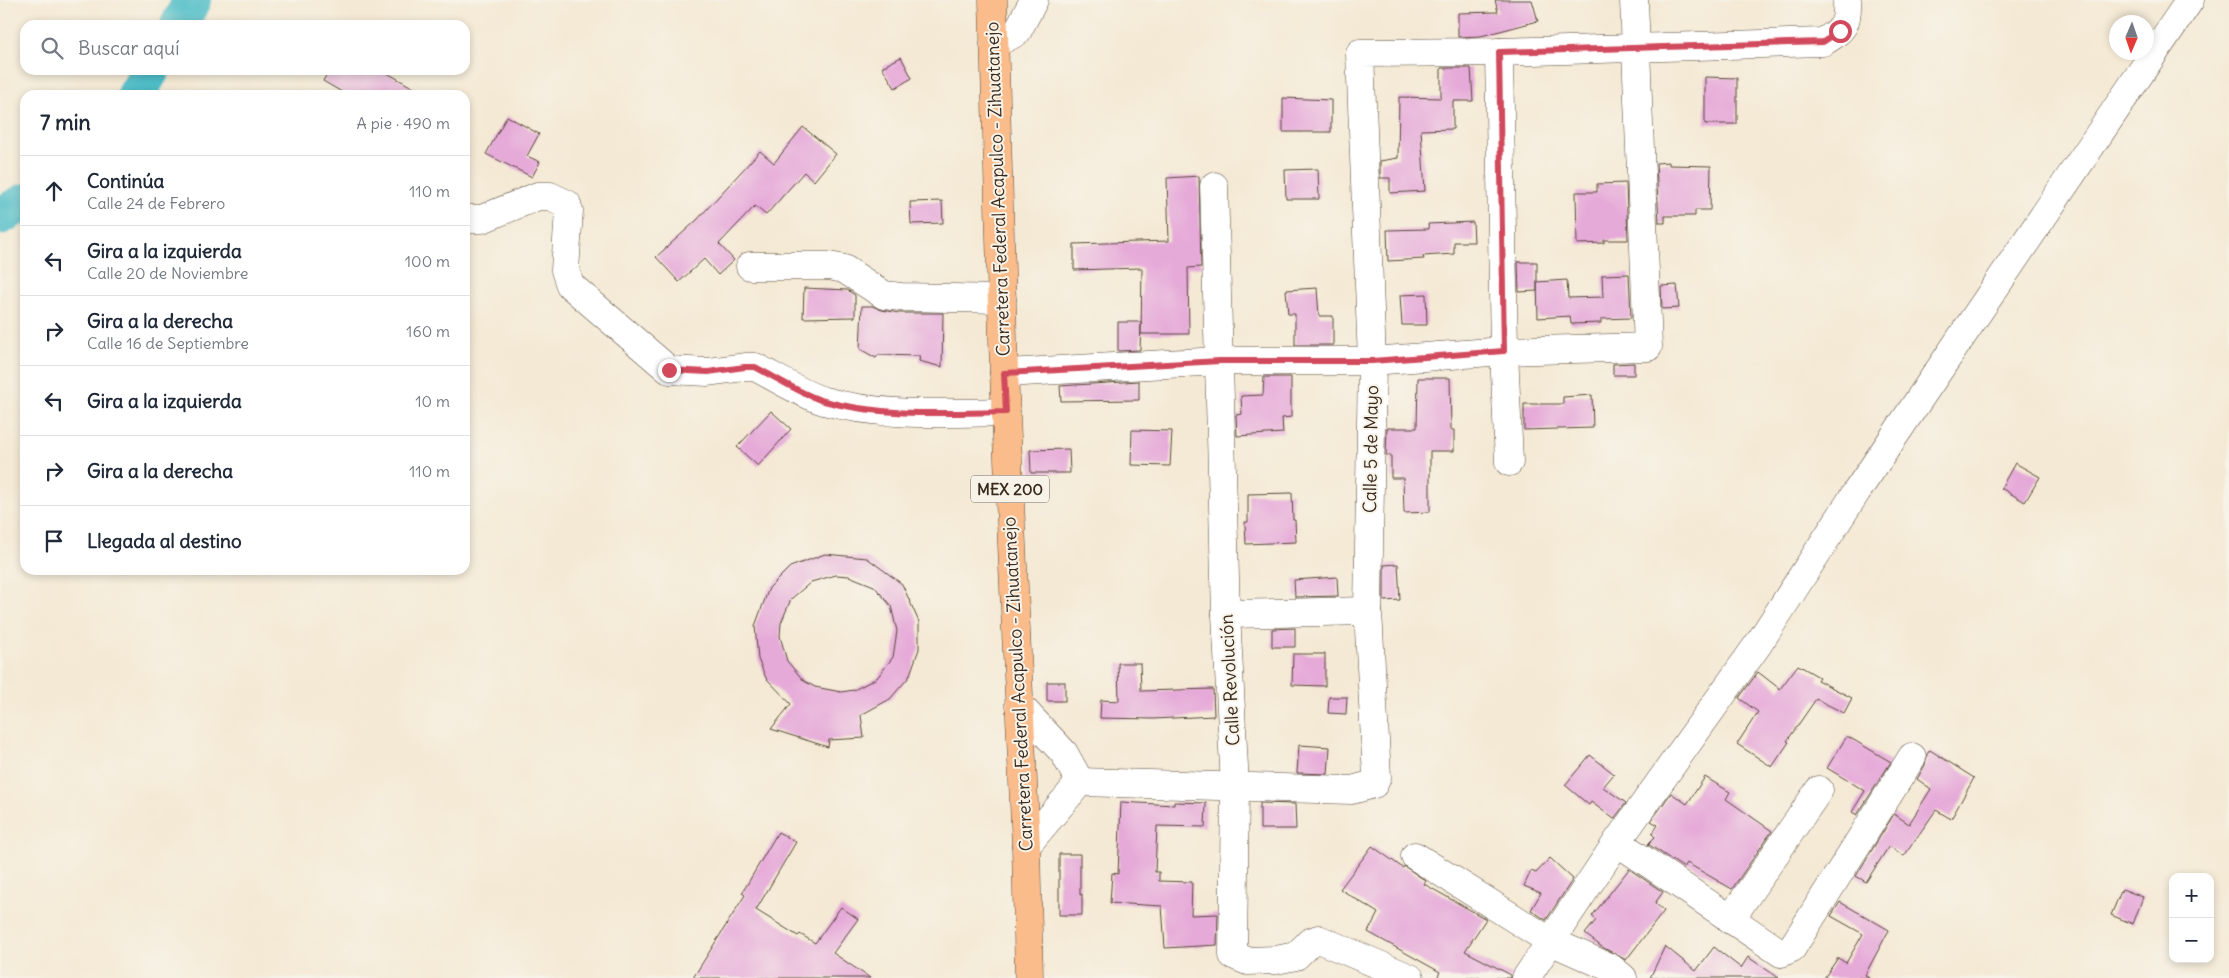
<!DOCTYPE html>
<html lang="es">
<head>
<meta charset="utf-8">
<style>
  body { margin:0; font-family:Delius,sans-serif; background:#f6f6f7; color:#1f2937 }
  .controls { position:absolute; right:15px; bottom:15px; display:grid; overflow:hidden; border-radius:10px; box-shadow:0 2px 8px #0003 }
  .controls button { width:45px; height:45px; display:grid; place-items:center; padding:0; border:0; border-bottom:1px solid #e0e1e3; background:#fff; color:#1f2937; font:25px sans-serif }
  .compass { position:absolute; left:2109px; top:15px; width:45px; height:45px; border-radius:50%; background:#fff; box-shadow:0 2px 8px #0003; rotate:182deg }
  .stop { position:absolute; width:15px; height:15px; margin:-11px; border:4px solid #d1495b; border-radius:50%; background:#fff }
  .stop.end { background:#d1495b; border-color:#fff; box-shadow:0 1px 5px #0008 }
  .list { margin:0; padding:0; list-style:none }
  h2 { display:flex; justify-content:space-between; align-items:center; height:65px; margin:0; padding:0 20px; font-size:21px }
  h2 small { font-size:16px; font-weight:400; color:#747a83 }
  .list li { display:grid; grid-template-columns:32px 1fr auto; gap:15px; align-items:center; box-sizing:border-box; height:70px; padding:0 20px; border-top:1px solid #e0e1e3 }
  .list b { display:block; font-size:19px; white-space:nowrap }
  .list p { margin:0; font-size:16px; white-space:nowrap; color:#747a83 }
  .list em { font-size:16px; font-style:normal; color:#747a83 }
  .icon { flex:none; width:28px; height:28px; fill:none; stroke:currentColor; stroke-width:2; stroke-linecap:round; stroke-linejoin:round }
  .map { position:relative; flex:none; width:2229px; height:978px; overflow:hidden }
  .search { position:absolute; background:#fff; box-shadow:0 2px 8px #0003; left:20px; top:20px; width:450px; height:55px; display:flex; align-items:center; gap:12px; box-sizing:border-box; padding:0 18px; border-radius:15px; color:#747a83; font-size:19px }
  .panel { position:absolute; background:#fff; box-shadow:0 2px 8px #0003; left:20px; top:90px; width:450px; height:485px; border-radius:15px }
  .map>svg:first-child { display:block }
  .lines { fill:none; stroke-linecap:round; stroke-linejoin:round }
  .river { stroke:#50bec8; stroke-width:38 }
  .building { fill:#e6aad9; fill-rule:evenodd }
  .minor-casing { stroke:#574739; stroke-width:29 }
  .major-casing { stroke:#574739; stroke-width:29 }
  .minor { stroke:#fff; stroke-width:28 }
  .major { stroke:#fabc8b; stroke-width:28 }
  .route { stroke:#d1495b; stroke-width:6 }
  .labels { text-anchor:middle; stroke-width:4; stroke-linejoin:round; paint-order:stroke }
  .shield { fill:#f7f3e8; stroke:#73665b; stroke-width:1 }
  .shield-label { font-size:16px; font-weight:bold; fill:#3b2a1e }
  .street-label { font-size:18px; fill:#3b2a1e; stroke:#f7f3e8 }
</style>
</head>
<body>
<div class="map">
<svg width="2229" height="978" viewBox="0 0 2229 978">
  <rect width="100%" height="100%" fill="#f7f3e8"/>
  <filter id="ink" filterUnits="userSpaceOnUse"><feTurbulence type="fractalNoise" baseFrequency=".02" numOctaves="2"/><feDisplacementMap in="SourceGraphic" scale="10" xChannelSelector="R" yChannelSelector="G"/><feConvolveMatrix kernelMatrix="1 2 1 2 8 2 1 2 1" color-interpolation-filters="sRGB"/></filter>
  <filter id="wash" filterUnits="userSpaceOnUse"><feTurbulence type="fractalNoise" baseFrequency=".0096" numOctaves="4" result="noise"/><feDisplacementMap in="SourceGraphic" scale="20" xChannelSelector="R" yChannelSelector="G"/><feGaussianBlur stdDeviation="1.12" result="paint"/><feColorMatrix in="noise" values="0 0 0 0 0 0 0 0 0 0 0 0 0 0 0 0 0 1.4 0 .05"/><feComposite in="paint" operator="in"/></filter>
  <g filter="url(#wash)">
    <rect width="100%" height="100%" fill="#f4e9d4"/>
    <g class="lines">
      <g class="river">
        <path d="M179 25 192 0"/>
        <path d="M136 95 151 70"/>
        <path d="M0 216 25 202"/>
      </g>
    </g>
    <g id="blocks">
      <g class="building">
        <path d="M1495 0H1532L1538 21 1481 36 1458 37V13L1498 12Z"/>
        <path d="M901 57 912 78 895 88 882 67Z"/>
        <path d="M1441 68H1471L1473 101H1453V129L1421 130 1425 191 1390 193V178H1380V161L1398 158 1399 97 1441 98Z"/>
        <path d="M329 70H382L426 95H347L323 81Z"/>
        <path d="M1705 77 1737 78V124H1705Z"/>
        <path d="M1283 98 1331 100V132H1283Z"/>
        <path d="M507 116 539 134 527 156 540 162 532 177 486 154Z"/>
        <path d="M803 127 836 154 814 181 804 172 766 215 755 206 719 244 734 260 718 275 704 259 679 282 656 257 697 220 760 151 774 163Z"/>
        <path d="M1669 162V165L1711 166 1710 210H1695V216H1665V223H1659L1656 163Z"/>
        <path d="M1318 169 1319 199H1286L1285 170Z"/>
        <path d="M1199 176 1201 267 1188 268 1189 334H1141L1142 268 1074 270V244L1169 241 1167 178Z"/>
        <path d="M1626 183 1628 240H1604V243L1577 244 1576 192H1597V184Z"/>
        <path d="M942 201 943 223 911 224 910 202Z"/>
        <path d="M1473 222 1474 242H1454V254L1423 256 1424 259 1388 261 1387 230 1429 229 1428 224Z"/>
        <path d="M1518 262H1537V282L1567 280 1568 298 1603 297 1602 275 1629 274 1631 318 1601 319V323L1571 324 1570 316 1538 318 1537 282V291L1519 292Z"/>
        <path d="M1677 285 1679 308 1662 309 1661 286Z"/>
        <path d="M804 288 847 290 855 295V317L803 318Z"/>
        <path d="M1317 288 1319 316H1333V345H1295V314H1288L1286 290Z"/>
        <path d="M1426 294 1427 325H1402L1400 295Z"/>
        <path d="M862 306H872L882 310 899 313H943L942 367 919 361 920 356 878 355 876 358 860 349Z"/>
        <path d="M1118 322H1141L1140 350 1118 351Z"/>
        <path d="M1634 363V375H1613V364Z"/>
        <path d="M1264 377H1291V417L1282 418 1283 433 1237 436 1236 415 1242 414 1241 396 1263 395Z"/>
        <path d="M1418 378H1450L1451 430H1454V451H1430V512L1404 513 1403 478H1391V455H1386L1387 428H1417Z"/>
        <path d="M1139 381V400L1061 401 1060 386Z"/>
        <path d="M1592 395 1593 428 1524 430V404H1563V397Z"/>
        <path d="M771 411 791 429 758 466 737 447Z"/>
        <path d="M1132 430 1172 431 1170 466 1131 465Z"/>
        <path d="M1069 449 1070 473H1031L1030 450Z"/>
        <path d="M2015 463 2040 477 2025 502 2001 488Z"/>
        <path d="M1292 493 1293 520H1295L1296 542 1246 544 1245 522H1248V494Z"/>
        <path d="M825 554 867 558 902 584 919 622V649L909 677 890 699 861 715 864 738 829 740 828 747 771 729 791 704 766 678 758 659 755 626 769 588 790 567ZM836 575 849 576 874 586 891 606 897 631 893 657 877 678 854 690 841 692 815 687 804 681 787 661 780 636 781 623 791 599 811 582Z"/>
        <path d="M1398 564 1400 600 1384 601V565Z"/>
        <path d="M1337 577 1338 596 1295 597 1294 580Z"/>
        <path d="M1295 628V647H1272V629Z"/>
        <path d="M1293 654H1325V686L1292 685Z"/>
        <path d="M1118 663H1140L1141 691 1213 689 1214 716 1153 719 1100 718 1101 700 1119 701Z"/>
        <path d="M1798 665 1819 677 1817 680 1852 698 1844 713 1816 699 1787 741 1789 742 1772 767 1737 744 1758 712 1739 698 1758 672 1780 689Z"/>
        <rect x="1047" y="682" width="18" height="19"/>
        <path d="M1329 697H1347L1346 714 1328 713Z"/>
        <path d="M1847 736 1891 762 1857 815 1852 812 1865 791 1827 768Z"/>
        <path d="M1299 745 1330 747 1328 774 1297 773Z"/>
        <path d="M1930 750 1974 778 1951 819 1936 810 1904 856 1889 846 1866 882 1856 876 1894 814 1909 824 1931 789 1917 779 1925 765 1927 754Z"/>
        <path d="M1590 755 1614 774 1603 787 1626 803 1614 819 1591 802 1589 805 1565 785Z"/>
        <path d="M1705 777 1730 792 1726 799 1772 831 1732 889 1687 863 1684 868 1648 844 1655 837 1652 834 1658 825 1651 821 1671 793 1687 804Z"/>
        <path d="M1121 802 1174 805V802L1206 803 1205 827 1157 826 1155 872H1159V881L1192 882 1191 915 1218 914 1217 945 1165 948 1162 906 1110 903 1112 873 1118 874Z"/>
        <path d="M1260 803 1295 804 1296 829H1260Z"/>
        <path d="M778 832 796 842 756 910 798 936 800 934 815 943 841 907 858 919 833 953 870 978H693L745 895 742 893Z"/>
        <path d="M1372 846 1403 868 1404 866 1426 881 1424 884 1486 919 1465 951 1511 975V978H1437L1440 972 1368 932 1378 913 1340 889Z"/>
        <path d="M1059 854H1080V895L1082 894V915H1059Z"/>
        <path d="M1550 858 1573 879 1546 920 1531 910 1541 893 1524 886 1531 871 1536 873Z"/>
        <path d="M1629 869 1663 892 1655 903 1664 911 1626 960 1602 947 1585 934 1596 920 1592 916Z"/>
        <path d="M2122 889 2143 897 2133 924 2111 915Z"/>
        <path d="M1840 902 1889 930 1865 975 1869 978H1824L1838 958 1846 963 1863 934 1831 916Z"/>
        <path d="M1665 946 1696 971 1714 947 1741 968 1748 957 1779 978H1650Z"/>
      </g>
    </g>
  </g>
  <g filter="url(#ink)">
    <use href="#blocks" fill-opacity="0" stroke="#574739" stroke-width="1"/>
    <g class="lines">
      <defs>
        <g id="minor">
          <path d="M994 44 1017 32 1034 0"/>
          <path d="M1499 52 1504 351 1509 462"/>
          <path d="M1214 186 1226 614 1235 786 1233 955 1247 961 1276 960 1296 956 1310 942 1318 939 1410 978"/>
          <path d="M465 219H482L538 196H550L567 204 569 211 565 270 570 285 669 370 708 372 745 367H755C775 377 803 395 824 401 882 417 946 413 1006 412"/>
          <path d="M750 266H829L844 269 884 295 901 297 1002 299"/>
          <path d="M1004 373 1220 361H1372L1504 351 1648 347 1634 0"/>
          <path d="M1226 614 1368 611"/>
          <path d="M1019 705 1064 753 1080 782"/>
          <path d="M1080 782 1352 790 1374 784 1377 777 1368 611 1372 361 1360 53 1499 52 1823 42C1844 29 1848 25 1847 0"/>
          <path d="M1617 842 1781 953 1792 948 1912 757"/>
          <path d="M1026 846 1080 782"/>
          <path d="M1415 856 1550 941 1611 968 1623 978"/>
          <path d="M1730 920 1819 790"/>
          <path d="M1526 978 1617 842 1759 643 1857 491 2190 0"/>
        </g>
        <path id="major" d="M993 0 1004 373 1026 846 1029 978"/>
      </defs>
      <use href="#minor" class="minor-casing"/>
      <use href="#major" class="major-casing"/>
      <use href="#minor" class="minor"/>
      <use href="#major" class="major"/>
    </g>
  </g>
  <g class="lines" filter="url(#ink)">
    <path class="route" d="M669 370 708 372 745 367H755C775 377 803 395 824 401 882 417 946 413 1006 412L1004 373 1220 361H1372L1504 351 1499 52 1823 42 1840 31"/>
  </g>
  <g class="labels">
    <rect class="shield" x="971" y="475.5" width="78" height="27" rx="4"/>
    <g class="shield-label">
      <text x="1010" y="495">MEX 200</text>
    </g>
    <g class="street-label">
      <text transform="translate(998 189) rotate(-92)" y="6">Carretera Federal Acapulco - Zihuatanejo</text>
      <text transform="translate(1371 449) rotate(-89)" y="6">Calle 5 de Mayo</text>
      <text transform="translate(1230 680) rotate(-93)" y="6">Calle Revolución</text>
      <text transform="translate(1018 684) rotate(-93)" y="6">Carretera Federal Acapulco - Zihuatanejo</text>
    </g>
  </g>
</svg>
<div class="controls">
<button>+</button>
<button>−</button>
</div>
<svg class="compass" viewBox="-18 -18 36 36"><path d="M0-13l5 13h-10z" fill="#e53935"/><path d="M0 13l5-13h-10z" fill="#747a83"/></svg>
<div class="stop" style="left:1840px;top:31px"></div>
<div class="stop end" style="left:669px;top:370px"></div>
<div class="search"><svg class="icon" aria-label="search" viewBox="0 0 24 24"><circle cx="10" cy="10" r="6"/><path d="M15 15l6 6"/></svg>Buscar aquí</div>
<section class="panel">
<h2>7 min<small>A pie · 490 m</small></h2>
<ul class="list">
<li><svg class="icon" aria-label="ahead" viewBox="0 0 24 24"><path d="M12 20V5M6 11l6-6 6 6"/></svg><div><b>Continúa</b><p>Calle 24 de Febrero</p></div><em>110 m</em></li>
<li><svg class="icon" aria-label="left" viewBox="0 0 24 24"><path d="M17 20v-9H6M10 6l-5 5 5 5"/></svg><div><b>Gira a la izquierda</b><p>Calle 20 de Noviembre</p></div><em>100 m</em></li>
<li><svg class="icon" aria-label="right" viewBox="0 0 24 24"><path d="M7 20v-9h11M14 6l5 5-5 5"/></svg><div><b>Gira a la derecha</b><p>Calle 16 de Septiembre</p></div><em>160 m</em></li>
<li><svg class="icon" aria-label="left" viewBox="0 0 24 24"><path d="M17 20v-9H6M10 6l-5 5 5 5"/></svg><div><b>Gira a la izquierda</b></div><em>10 m</em></li>
<li><svg class="icon" aria-label="right" viewBox="0 0 24 24"><path d="M7 20v-9h11M14 6l5 5-5 5"/></svg><div><b>Gira a la derecha</b></div><em>110 m</em></li>
<li><svg class="icon" aria-label="arrive" viewBox="0 0 24 24"><path d="M6 21V4h12l-3 4 3 4H6"/></svg><div><b>Llegada al destino</b></div></li>
</ul>
</section>
</div>
</body>
</html>
